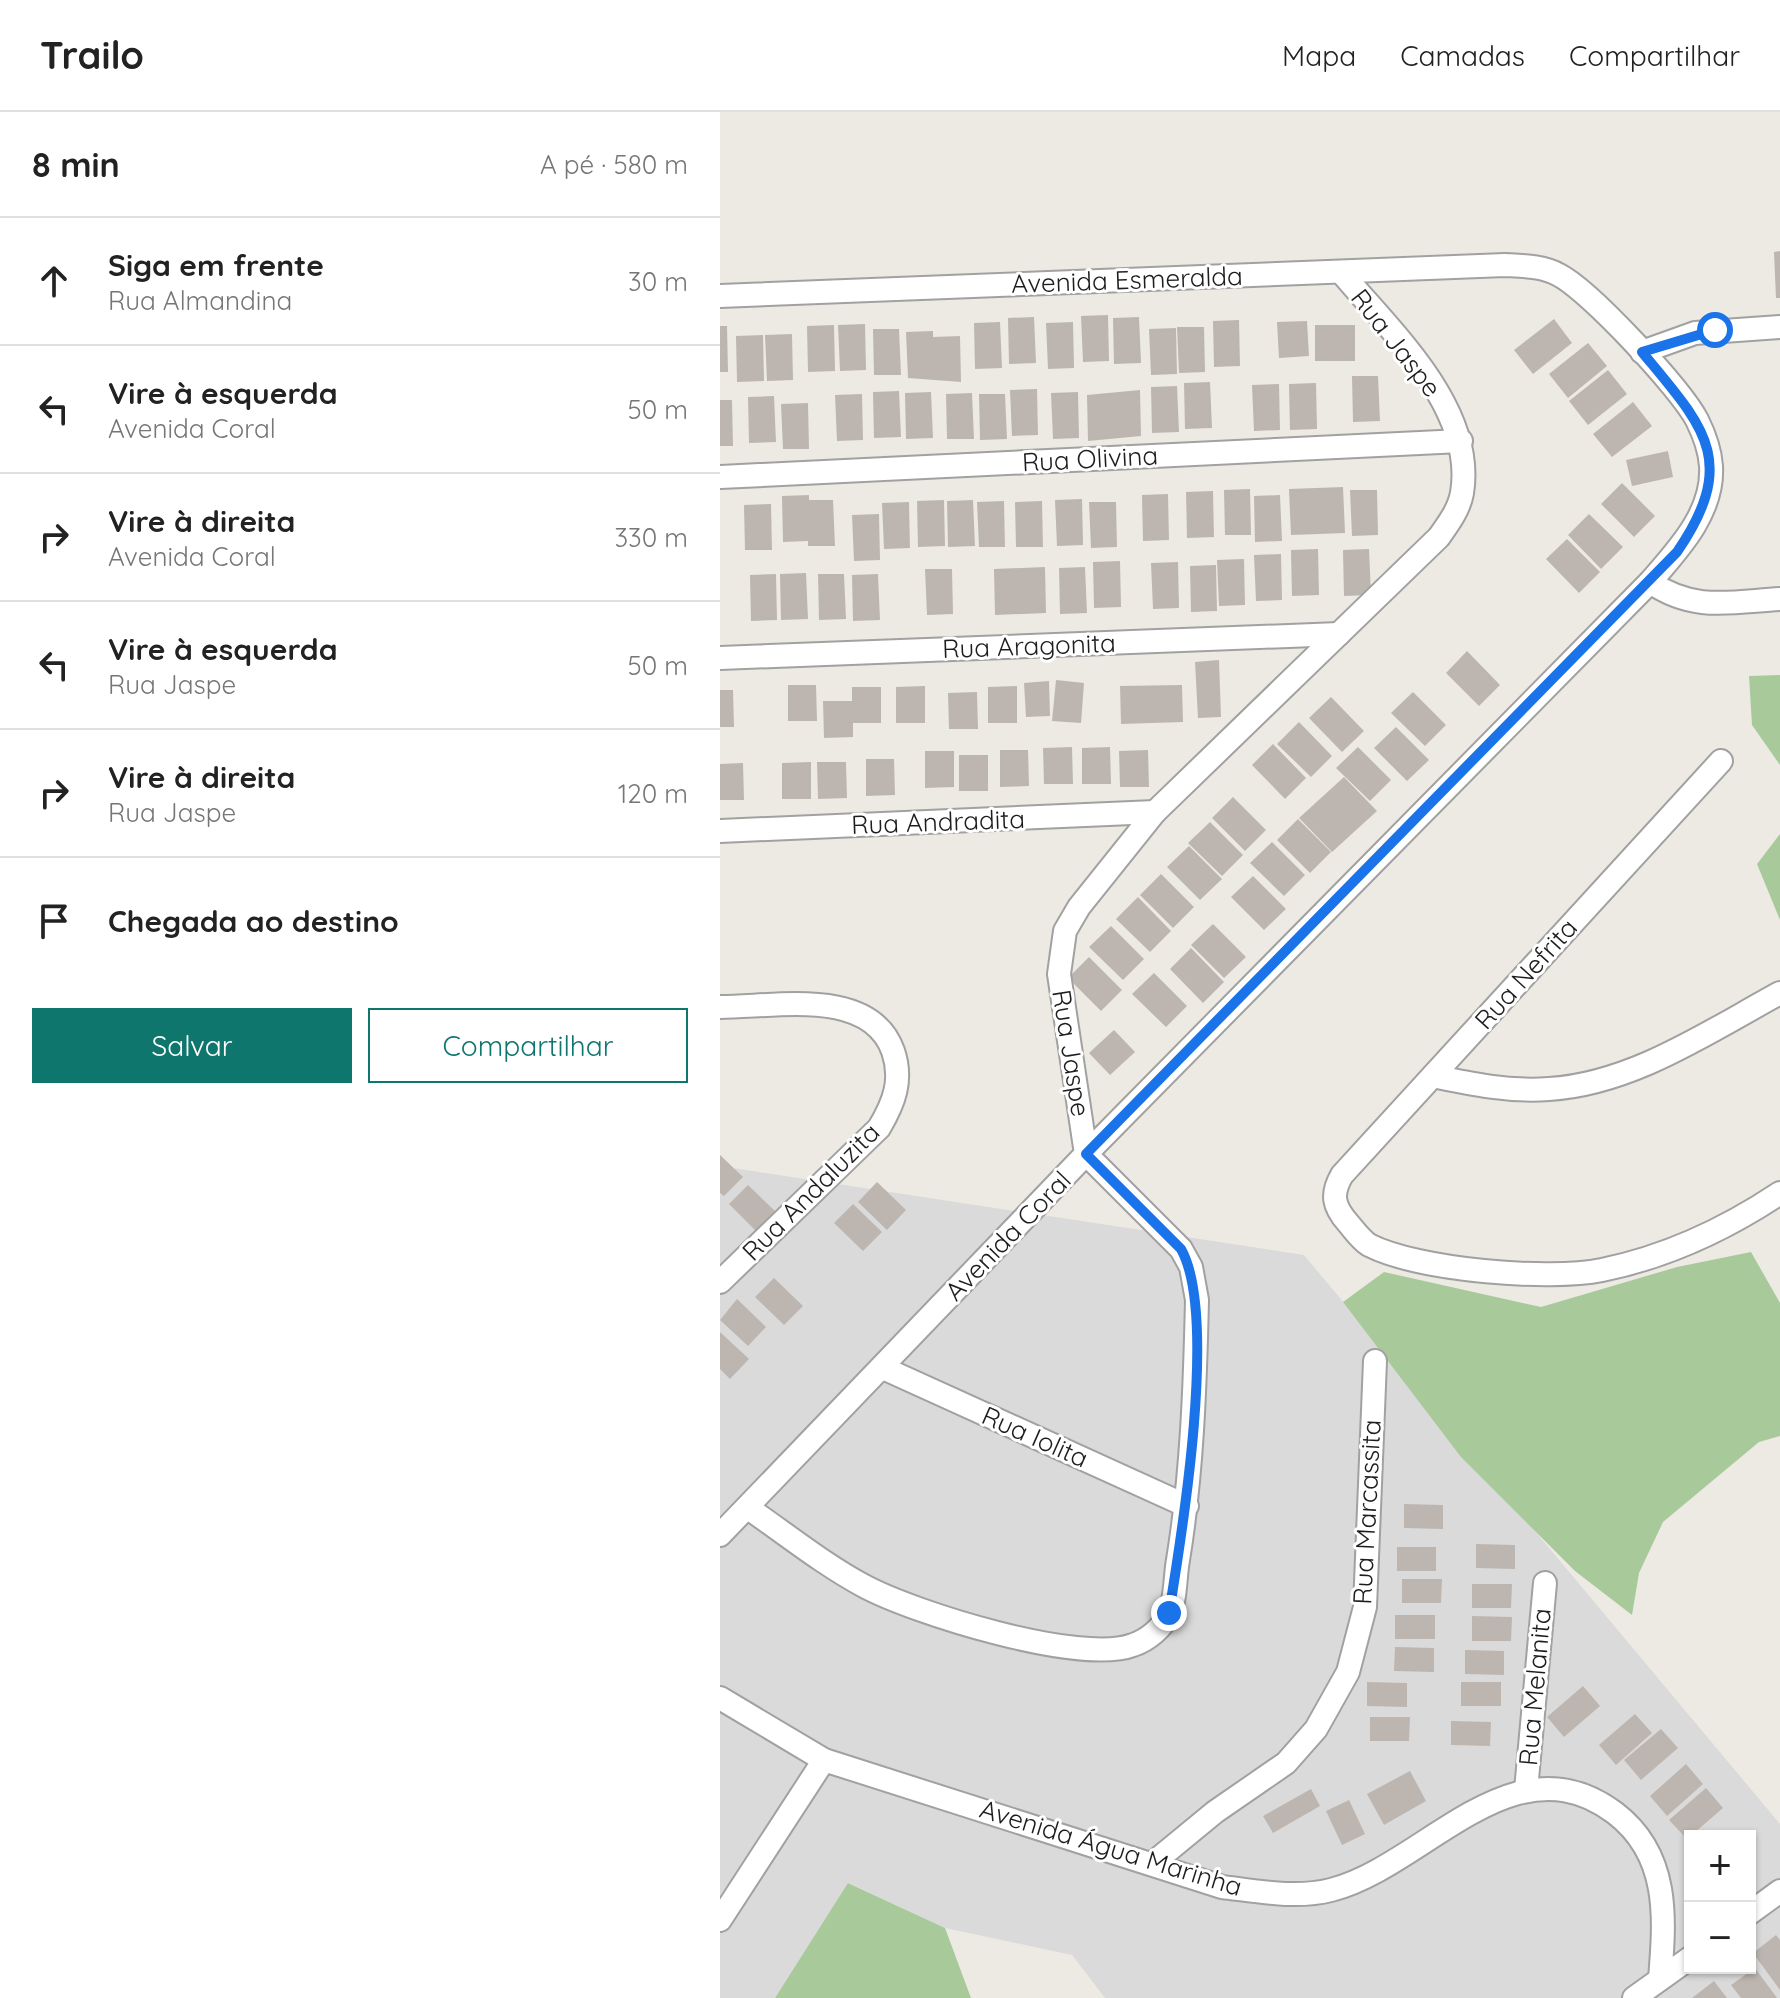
<!DOCTYPE html>
<html lang="pt">
<head>
<meta charset="utf-8">
<style>
  body { margin:0; font-family:Quicksand,sans-serif; background:#f6f6f6; color:#222 }
  .controls { position:absolute; right:24px; bottom:24px; display:grid; overflow:hidden; border-radius:0px; box-shadow:0 2px 6px #0004 }
  .controls button { width:72px; height:72px; display:grid; place-items:center; padding:0; border:0; border-bottom:2px solid #e0e0e0; background:#fff; color:#222; font:40px sans-serif }
  .stop { position:absolute; width:24px; height:24px; margin:-18px; border:6px solid #1a73e8; border-radius:50%; background:#fff }
  .stop.end { background:#1a73e8; border-color:#fff; box-shadow:0 2px 8px #0008 }
  .list { margin:0; padding:0; list-style:none }
  h2 { display:flex; justify-content:space-between; align-items:center; height:104px; margin:0; padding:0 32px; font-size:34px }
  h2 small { font-size:26px; font-weight:400; color:#767676 }
  .list li { display:grid; grid-template-columns:52px 1fr auto; gap:24px; align-items:center; box-sizing:border-box; height:128px; padding:0 32px; border-top:2px solid #e0e0e0 }
  .list b { display:block; font-size:30px; white-space:nowrap }
  .list p { margin:0; font-size:26px; white-space:nowrap; color:#767676 }
  .list em { font-size:26px; font-style:normal; color:#767676 }
  .actions { display:flex; gap:16px; padding:24px 32px }
  .actions a { flex:1; padding:18px 0; border:2px solid #0f766e; border-radius:0px; text-align:center; font-size:28px; color:#0f766e }
  .actions .main { background:#0f766e; color:#fff }
  .icon { flex:none; width:44px; height:44px; fill:none; stroke:currentColor; stroke-width:2; stroke-linecap:round; stroke-linejoin:round }
  .map { position:relative; flex:none; width:1060px; height:1886px; overflow:hidden }
  header { display:flex; align-items:center; gap:48px; box-sizing:border-box; height:112px; padding:0 40px; background:#fff; border-bottom:2px solid #e0e0e0 }
  header strong { font-size:38px }
  nav { display:flex; gap:44px; margin-inline-start:auto; font-size:28px }
  main { display:flex }
  aside { flex:1; background:#fff }
  .map>svg:first-child { display:block }
  .residential { fill:#dbdada; fill-rule:evenodd }
  .forest { fill:#a8ca9b }
  .building { fill:#bdb6b0 }
  .lines { fill:none; stroke-linecap:round; stroke-linejoin:round }
  .minor-casing { stroke:#a1a1a1; stroke-width:26 }
  .minor { stroke:#fff; stroke-width:22 }
  .route { stroke:#1a73e8; stroke-width:10 }
  .labels { text-anchor:middle; stroke-width:6; stroke-linejoin:round; paint-order:stroke }
  .street-label { font-size:26px; fill:#1d1d1d; stroke:#fff }
</style>
</head>
<body>
<header>
<strong>Trailo</strong>
<nav><a>Mapa</a><a>Camadas</a><a>Compartilhar</a></nav>
</header>
<main>
<aside>
<h2>8 min<small>A pé · 580 m</small></h2>
<ul class="list">
<li><svg class="icon" aria-label="ahead" viewBox="0 0 24 24"><path d="M12 20V5M6 11l6-6 6 6"/></svg><div><b>Siga em frente</b><p>Rua Almandina</p></div><em>30 m</em></li>
<li><svg class="icon" aria-label="left" viewBox="0 0 24 24"><path d="M17 20v-9H6M10 6l-5 5 5 5"/></svg><div><b>Vire à esquerda</b><p>Avenida Coral</p></div><em>50 m</em></li>
<li><svg class="icon" aria-label="right" viewBox="0 0 24 24"><path d="M7 20v-9h11M14 6l5 5-5 5"/></svg><div><b>Vire à direita</b><p>Avenida Coral</p></div><em>330 m</em></li>
<li><svg class="icon" aria-label="left" viewBox="0 0 24 24"><path d="M17 20v-9H6M10 6l-5 5 5 5"/></svg><div><b>Vire à esquerda</b><p>Rua Jaspe</p></div><em>50 m</em></li>
<li><svg class="icon" aria-label="right" viewBox="0 0 24 24"><path d="M7 20v-9h11M14 6l5 5-5 5"/></svg><div><b>Vire à direita</b><p>Rua Jaspe</p></div><em>120 m</em></li>
<li><svg class="icon" aria-label="arrive" viewBox="0 0 24 24"><path d="M6 21V4h12l-3 4 3 4H6"/></svg><div><b>Chegada ao destino</b></div></li>
</ul>
<div class="actions"><a class="main">Salvar</a><a>Compartilhar</a></div>
</aside>
<div class="map">
<svg width="1060" height="1886" viewBox="0 0 1060 1886">
  <rect width="100%" height="100%" fill="#edeae3"/>
  <path class="residential" d="M0 1054 584 1143 1060 1712V1886H385L352 1843 225 1816 129 1771 55 1886H0ZM970 1724H1030V1856H970Z"/>
  <g class="forest">
    <path d="M1060 563V653L1032 613 1029 564Z"/>
    <path d="M1060 722V808L1037 752Z"/>
    <path d="M1031 1140 1060 1191V1324L1039 1330 943 1410 919 1461 912 1503 855 1459 741 1345 623 1190 664 1160 821 1195 957 1155Z"/>
    <path d="M128 1771 225 1816 251 1886H55Z"/>
  </g>
  <g class="building">
    <path d="M1060 139V186H1056L1054 140Z"/>
    <path d="M388 203 389 249 363 250 361 204Z"/>
    <path d="M314 205 316 251 289 252 288 206Z"/>
    <path d="M419 205 421 251 394 252 393 206Z"/>
    <path d="M834 207 852 231 813 262 794 238Z"/>
    <path d="M519 208 520 254 494 255 493 209Z"/>
    <path d="M587 209 589 244 559 246 557 210Z"/>
    <path d="M280 210 282 256 255 257 254 211Z"/>
    <path d="M353 210 354 256 328 257 326 211Z"/>
    <path d="M145 212 146 258 120 259 118 213Z"/>
    <path d="M114 213 115 259 88 260 87 214Z"/>
    <rect x="595" y="213" width="40" height="36"/>
    <path d="M0 214H7L8 260H0Z"/>
    <path d="M457 215H484L485 260 459 261Z"/>
    <path d="M456 216 457 262 431 263 429 217Z"/>
    <path d="M153 217H179L181 263H154Z"/>
    <path d="M213 219V225L240 224 241 270 188 266 186 220Z"/>
    <path d="M72 222 73 268 47 269 45 223Z"/>
    <path d="M43 223 44 269 17 270 16 224Z"/>
    <path d="M868 231 887 254 848 286 829 262Z"/>
    <path d="M888 258 907 282 868 313 849 289Z"/>
    <path d="M632 264H658L660 309 633 310Z"/>
    <path d="M490 270 492 316 465 317 464 271Z"/>
    <path d="M596 271 597 317 570 318 569 272Z"/>
    <path d="M559 272 560 318 534 319 532 273Z"/>
    <path d="M457 274 459 320 432 321 431 275Z"/>
    <path d="M317 277 318 323 292 324 290 278Z"/>
    <path d="M420 278 421 324 368 329 367 283Z"/>
    <path d="M179 279 181 325 154 326 153 280Z"/>
    <path d="M211 280 213 326 186 327 185 281Z"/>
    <path d="M358 280 359 326 333 327 331 281Z"/>
    <path d="M252 281 254 327H227L226 282Z"/>
    <path d="M142 282 143 328 117 329 115 283Z"/>
    <path d="M259 282H285L287 327 260 328Z"/>
    <path d="M54 284 56 330 29 331 28 285Z"/>
    <path d="M0 288H12L13 334H0Z"/>
    <path d="M913 290 932 314 892 345 873 322Z"/>
    <path d="M88 291 89 337H63L61 292Z"/>
    <path d="M948 339 953 365 912 374 906 348Z"/>
    <path d="M902 371 935 404 914 425 881 392Z"/>
    <path d="M623 375 625 421 571 423 569 377Z"/>
    <path d="M530 377 531 423H505L504 378Z"/>
    <path d="M630 378H657L658 423 632 424Z"/>
    <path d="M493 379 494 425 467 426 466 380Z"/>
    <path d="M448 382 449 428 423 429 422 383Z"/>
    <path d="M89 383V388H113L115 434H88V429L63 430 62 384Z"/>
    <path d="M560 383 562 429 535 430 534 384Z"/>
    <path d="M362 387 363 433 337 434 335 388Z"/>
    <path d="M224 388 225 434 198 435 197 389Z"/>
    <path d="M253 388 255 434 228 435 227 389Z"/>
    <path d="M284 389 285 435H259L257 390Z"/>
    <path d="M322 389 323 435H296L295 390Z"/>
    <path d="M189 390 190 436 164 437 162 391Z"/>
    <path d="M369 390H396L397 435 371 436Z"/>
    <path d="M51 392 52 438H25L24 393Z"/>
    <path d="M159 402 160 448 134 449 132 403Z"/>
    <path d="M869 402 903 435 881 457 848 423Z"/>
    <path d="M847 427 880 460 859 481 826 447Z"/>
    <path d="M598 437 599 483 572 484 571 438Z"/>
    <path d="M649 437 651 483 624 484 623 438Z"/>
    <path d="M561 442 562 488 536 489 534 443Z"/>
    <path d="M524 447 525 493 499 494 497 448Z"/>
    <path d="M400 449 401 495 374 496 373 450Z"/>
    <path d="M458 450 459 496 433 497 431 451Z"/>
    <path d="M496 453 497 499 471 500 470 454Z"/>
    <path d="M325 455 326 501 275 503 274 457Z"/>
    <path d="M365 455 367 501 340 502 339 456Z"/>
    <path d="M205 457H232L233 502 207 503Z"/>
    <path d="M86 461 88 507 61 508 60 462Z"/>
    <path d="M56 462 57 508 31 509 30 463Z"/>
    <path d="M98 462H124L126 507 99 508Z"/>
    <path d="M158 462 160 508 133 509 132 463Z"/>
    <path d="M747 539 780 573 759 594 726 561Z"/>
    <path d="M499 548 501 605 478 606 475 550Z"/>
    <path d="M336 568 364 571 361 611 332 609Z"/>
    <path d="M329 569 330 604 306 605 304 571Z"/>
    <path d="M68 573H96L97 609H68Z"/>
    <path d="M462 573 463 610 401 612 400 574Z"/>
    <path d="M205 574V611H176V575Z"/>
    <path d="M297 574V611H268V575Z"/>
    <path d="M132 575H161V611H133V625L104 626 103 589H132Z"/>
    <path d="M0 578H13L14 615H0Z"/>
    <path d="M257 580 258 617H229L228 581Z"/>
    <path d="M693 580 726 613 705 634 671 601Z"/>
    <path d="M611 585 644 619 622 640 589 606Z"/>
    <path d="M579 610 612 644 591 665 557 632Z"/>
    <path d="M676 615 709 648 687 669 654 636Z"/>
    <path d="M553 632 586 666 565 687 532 653Z"/>
    <path d="M352 635 353 672H324L323 636Z"/>
    <path d="M390 635 391 672H362V636Z"/>
    <path d="M638 635 671 668 650 689 616 656Z"/>
    <path d="M280 638H308L309 674 280 675Z"/>
    <path d="M428 638 429 675H400L399 639Z"/>
    <path d="M205 639H234V675L205 676Z"/>
    <rect x="239" y="643" width="29" height="36"/>
    <path d="M146 647H174L175 683 146 684Z"/>
    <path d="M91 650V687H62V651Z"/>
    <path d="M97 650H126L127 686 98 687Z"/>
    <path d="M23 651 24 688H0V652Z"/>
    <path d="M624 665 657 699 612 740 579 706Z"/>
    <path d="M513 685 546 718 525 739 492 706Z"/>
    <path d="M578 707 611 740 590 761 557 728Z"/>
    <path d="M490 710 523 743 502 764 468 731Z"/>
    <path d="M552 730 585 763 564 784 530 751Z"/>
    <path d="M469 734 502 767 480 788 447 755Z"/>
    <path d="M441 762 474 795 453 816 420 783Z"/>
    <path d="M533 764 566 797 544 818 511 785Z"/>
    <path d="M418 785 451 819 430 840 396 807Z"/>
    <path d="M493 812 526 845 504 866 471 833Z"/>
    <path d="M391 814 424 847 403 868 369 835Z"/>
    <path d="M471 836 504 870 483 891 450 857Z"/>
    <path d="M369 845 402 878 381 899 348 866Z"/>
    <path d="M434 861 467 894 446 915 412 882Z"/>
    <path d="M394 918 415 940 390 963 369 941Z"/>
    <path d="M0 1043 23 1065 4 1084 0 1081Z"/>
    <path d="M157 1070 186 1098 167 1118 138 1090Z"/>
    <path d="M28 1073 57 1101 38 1121 9 1092Z"/>
    <path d="M133 1092 162 1120 143 1139 114 1111Z"/>
    <path d="M54 1166 83 1194 64 1213 35 1185Z"/>
    <path d="M17 1187 46 1215 28 1234 0 1208Z"/>
    <path d="M0 1220 29 1247 10 1267 0 1257Z"/>
    <path d="M684 1392 723 1393V1417L684 1416Z"/>
    <path d="M756 1432 795 1433V1457L756 1456Z"/>
    <rect x="677" y="1435" width="39" height="24"/>
    <path d="M682 1467H722L721 1491H682Z"/>
    <path d="M752 1472H792L791 1496H752Z"/>
    <rect x="675" y="1503" width="40" height="24"/>
    <path d="M752 1504 792 1505 791 1529H752Z"/>
    <path d="M675 1535 714 1536V1560L674 1559Z"/>
    <path d="M745 1538 784 1539V1563L745 1562Z"/>
    <path d="M647 1570 687 1571V1595L647 1594Z"/>
    <rect x="741" y="1570" width="40" height="24"/>
    <path d="M863 1574 880 1594 844 1625 827 1605Z"/>
    <path d="M915 1602 932 1621 896 1653 879 1633Z"/>
    <path d="M650 1605H690L689 1629H650Z"/>
    <path d="M731 1609 771 1610 770 1634 731 1633Z"/>
    <path d="M941 1617 958 1636 921 1668 904 1648Z"/>
    <path d="M966 1652 983 1672 947 1704 930 1684Z"/>
    <path d="M690 1659 706 1689 664 1713 647 1682Z"/>
    <path d="M986 1676 1003 1696 967 1727 949 1708Z"/>
    <path d="M591 1677 600 1694 553 1721 543 1704Z"/>
    <path d="M629 1688 645 1722 622 1733 606 1699Z"/>
    <path d="M1056 1823 1060 1828V1878L1033 1841Z"/>
    <path d="M1035 1856 1057 1886H1021L1011 1873Z"/>
    <path d="M994 1869 1007 1886H972Z"/>
  </g>
  <g class="lines">
    <defs>
      <g id="minor">
        <path d="M0 184 785 153C803 154 823 154 839 163 870 179 960 276 977 308 984 322 990 339 991 354 994 400 958 438 930 470L366 1042 0 1423"/>
        <path d="M922 240 975 221 1060 215"/>
        <path d="M0 365 741 329"/>
        <path d="M930 470C974 500 1010 490 1060 487"/>
        <path d="M0 546 619 522"/>
        <path d="M1001 649 622 1063C611 1082 613 1094 628 1111 634 1118 641 1128 649 1133 698 1158 828 1169 882 1158 946 1145 1006 1117 1060 1081"/>
        <path d="M0 719 435 700"/>
        <path d="M0 895C56 895 150 875 173 939 183 968 174 991 159 1016L0 1170"/>
        <path d="M713 964C751 972 789 980 829 977 912 972 988 920 1060 881"/>
        <path d="M163 1256 467 1394"/>
        <path d="M28 1396C66 1422 103 1452 144 1474 194 1501 361 1553 413 1533 428 1528 442 1516 449 1502 456 1487 455 1464 458 1448 472 1362 475 1275 477 1188L471 1155 461 1137 366 1042 339 862 345 819 359 795 435 700 719 425C728 412 739 398 742 381 756 296 670 219 621 160"/>
        <path d="M0 1586 104 1648 502 1775C536 1779 576 1787 611 1778 705 1754 793 1624 895 1701 950 1743 945 1806 940 1867"/>
        <path d="M806 1678 825 1471"/>
        <path d="M433 1751 495 1700 566 1651 596 1617 628 1560 645 1495 655 1249"/>
        <path d="M1030 1801 1060 1779"/>
        <path d="M0 1808 104 1648"/>
        <path d="M914 1886 970 1846"/>
      </g>
    </defs>
    <use href="#minor" class="minor-casing"/>
    <use href="#minor" class="minor"/>
  </g>
  <g class="lines">
    <path class="route" d="M449 1501C462 1422 498 1203 461 1137L366 1042 957 440C1020 348 983 314 922 240L995 218"/>
  </g>
  <g class="labels">
    <g class="street-label">
      <text transform="translate(407 168) rotate(-2)" y="9">Avenida Esmeralda</text>
      <text transform="translate(676 231) rotate(52)" y="9">Rua Jaspe</text>
      <text transform="translate(370 347) rotate(-3)" y="9">Rua Olivina</text>
      <text transform="translate(309 534) rotate(-2)" y="9">Rua Aragonita</text>
      <text transform="translate(218 710) rotate(-2)" y="9">Rua Andradita</text>
      <text transform="translate(806 862) rotate(-48)" y="9">Rua Nefrita</text>
      <text transform="translate(351 941) rotate(81)" y="9">Rua Jaspe</text>
      <text transform="translate(91 1080) rotate(-45)" y="9">Rua Andaluzita</text>
      <text transform="translate(288 1124) rotate(-46)" y="9">Avenida Coral</text>
      <text transform="translate(315 1325) rotate(24)" y="9">Rua Iolita</text>
      <text transform="translate(647 1400) rotate(-87)" y="9">Rua Marcassita</text>
      <text transform="translate(815 1575) rotate(-85)" y="9">Rua Melanita</text>
      <text transform="translate(391 1736) rotate(17)" y="9">Avenida Água Marinha</text>
    </g>
  </g>
</svg>
<div class="controls">
<button>+</button>
<button>−</button>
</div>
<div class="stop" style="left:995px;top:218px"></div>
<div class="stop end" style="left:449px;top:1501px"></div>
</div>
</main>
</body>
</html>
